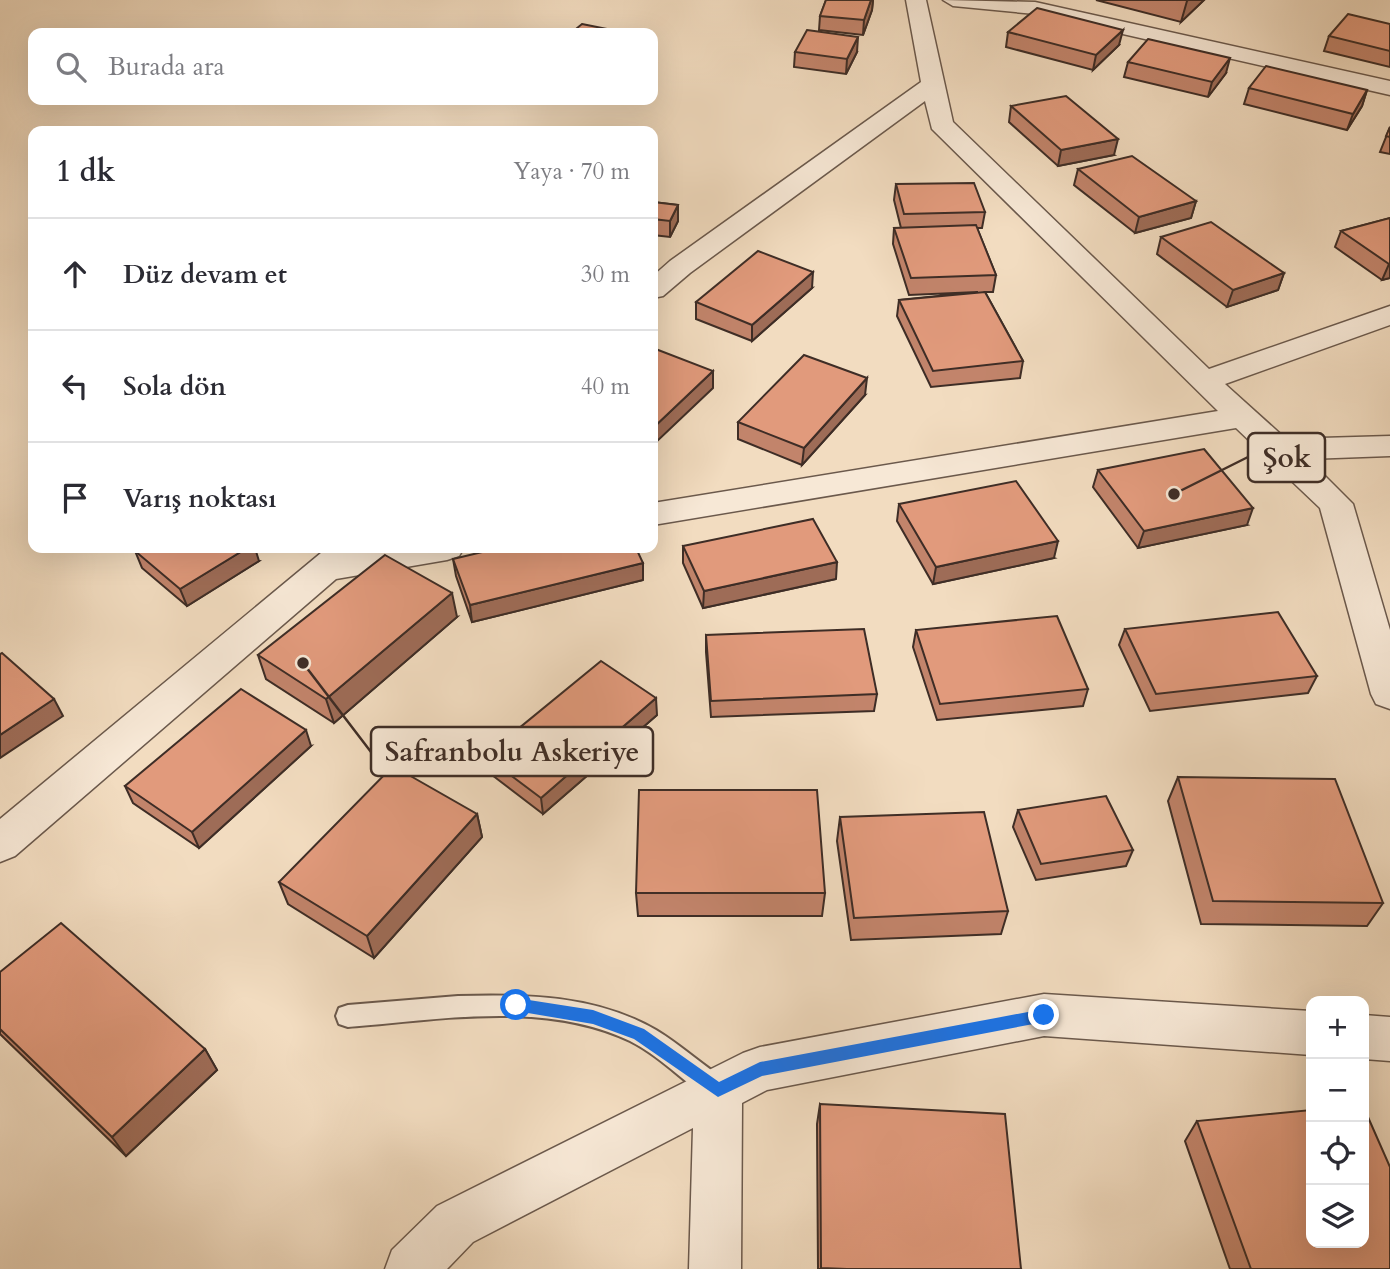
<!DOCTYPE html>
<html lang="tr">
<head>
<meta charset="utf-8">
<style>
  body { margin:0; font-family:Cardo,serif; background:#f2f2f3; color:#2b2b33 }
  .controls { position:absolute; right:21px; bottom:21px; display:grid; overflow:hidden; border-radius:14px; box-shadow:0 7px 28px #0002 }
  .controls button { width:63px; height:63px; display:grid; place-items:center; padding:0; border:0; border-bottom:2px solid #e1e1e2; background:#fff; color:#2b2b33; font:35px sans-serif }
  .stop { position:absolute; width:21px; height:21px; margin:-16px; border:5px solid #1a73e8; border-radius:50%; background:#fff }
  .stop.end { background:#1a73e8; border-color:#fff; box-shadow:0 2px 7px #0008 }
  .list { margin:0; padding:0; list-style:none }
  h2 { display:flex; justify-content:space-between; align-items:center; height:91px; margin:0; padding:0 28px; font-size:30px }
  h2 small { font-size:23px; font-weight:400; color:#7c7c81 }
  .list li { display:grid; grid-template-columns:46px 1fr auto; gap:21px; align-items:center; box-sizing:border-box; height:112px; padding:0 28px; border-top:2px solid #e1e1e2 }
  .list b { display:block; font-size:26px; white-space:nowrap }
  .list em { font-size:23px; font-style:normal; color:#7c7c81 }
  .icon { flex:none; width:38px; height:38px; fill:none; stroke:currentColor; stroke-width:2; stroke-linecap:round; stroke-linejoin:round }
  .map { position:relative; flex:none; width:1390px; height:1269px; overflow:hidden }
  .search { position:absolute; background:#fff; box-shadow:0 7px 28px #0002; left:28px; top:28px; width:630px; height:77px; display:flex; align-items:center; gap:18px; box-sizing:border-box; padding:0 24px; border-radius:14px; color:#7c7c81; font-size:26px }
  .panel { position:absolute; background:#fff; box-shadow:0 7px 28px #0002; left:28px; top:126px; width:630px; height:427px; border-radius:14px }
  .map>svg:first-child { display:block }
  .lines { fill:none; stroke-linecap:round; stroke-linejoin:round }
  .lane-casing { stroke:#6b594c; stroke-width:4 }
  .street-casing { stroke:#6b594c; stroke-width:3 }
  .lane { fill:#f7e8d6; fill-rule:evenodd }
  .street { fill:#f7e8d6; fill-rule:evenodd }
  .wall { fill:#c2846b; stroke:#3e2d26; stroke-width:2 }
  .shaded-wall { fill:#9e6c57; stroke:#3e2d26; stroke-width:2 }
  .building { fill:#e19a7c; stroke:#3e2d26; stroke-width:2 }
  .route { fill:#1a73e8 }
  .leader { fill:none; stroke:#3e2d26; stroke-width:2.5 }
  .callout-dot { fill:#3e2d26; stroke:#f7e8d6; stroke-width:2.5 }
  .callout { fill:#f7e8d6; stroke:#3e2d26; stroke-width:2.5 }
  .callout-label { font-size:28px; text-anchor:middle; font-weight:bold; fill:#3e2d26 }
</style>
</head>
<body>
<div class="map">
<svg width="1390" height="1269" viewBox="0 0 1390 1269">
  <rect width="100%" height="100%" fill="#f2dcc0"/>
  <filter id="stains"><feTurbulence type="fractalNoise" baseFrequency=".00286" numOctaves="4"/><feColorMatrix values="0 0 0 0 .2 0 0 0 0 .09 0 0 0 0 .02 0 0 0 .5 -.17"/></filter>
  <radialGradient id="worn" r=".72"><stop offset=".6" stop-color="#630" stop-opacity="0"/><stop offset="1" stop-color="#630" stop-opacity=".3"/></radialGradient>
  <g class="lines">
    <defs>
      <path id="lane" d="M458 996C525 994 596 995 656 1030 681 1045 702 1065 726 1080L730 1089 726 1098 717 1101 708 1098C682 1080 658 1055 630 1041 544 1000 439 1020 348 1027L339 1024 336 1016 339 1008 348 1005Z"/>
      <g id="street">
        <path d="M906 0H926L953 122 1209 369 1390 306V325L1225 384 1286 439 1390 436V456L1308 459 1353 504 1390 630V709L1376 704 1371 694 1320 508 1236 428 653 525V503L1218 411 932 129 925 101 690 273 663 296 653 298V276L670 261 921 82Z"/>
        <path d="M943 0 1035 2 1390 81V95L1035 14 953 6Z"/>
        <path d="M327 548H464L459 556 447 560 336 579 15 856 0 862V819Z"/>
        <path d="M1044 994 1311 1011V1055L1044 1036 767 1090 742 1103 741 1269H689L693 1128 473 1242 447 1269H385L392 1250 437 1206 743 1053 760 1047Z"/>
        <path d="M1364 1015 1390 1017V1061L1364 1059Z"/>
      </g>
    </defs>
    <use href="#lane" class="lane-casing"/>
    <use href="#street" class="street-casing"/>
    <use href="#lane" class="lane"/>
    <use href="#street" class="street"/>
  </g>
  <g class="wall">
    <path d="M826 0H873L872 10 863 35 819 30 820 16Z"/>
    <path d="M1096 0H1204L1181 22Z"/>
    <path d="M1390 24V67L1324 51 1329 36Z"/>
    <path d="M1008 32 1119 45 1093 70 1006 47Z"/>
    <path d="M795 52H857L846 74 794 67Z"/>
    <path d="M1128 62 1226 73 1208 97 1124 77Z"/>
    <path d="M1249 88 1367 90 1362 106 1347 130 1244 104Z"/>
    <path d="M1011 106 1114 155 1058 166 1009 122Z"/>
    <path d="M1390 127V154L1380 152Z"/>
    <path d="M1078 169 1196 201 1191 218 1135 233 1074 185Z"/>
    <path d="M896 184 985 212 982 228H977L996 275 993 292H985L1023 361 1020 378 931 387 897 316 899 300 978 292 909 295 893 244 894 228H901L894 200Z"/>
    <path d="M653 202 678 205V221L670 237 653 235Z"/>
    <path d="M1390 218V278L1382 280 1335 247 1341 231Z"/>
    <path d="M1161 237 1284 273 1278 290 1227 307 1157 254Z"/>
    <path d="M812 288 752 341 696 319V302Z"/>
    <path d="M865 395 802 465 738 439V422Z"/>
    <path d="M1098 470 1247 525 1138 548 1093 487Z"/>
    <path d="M899 504 1054 558 933 584 897 521Z"/>
    <path d="M683 546 836 579 703 608 683 563Z"/>
    <path d="M135 551 259 561 187 606 142 568Z"/>
    <path d="M453 559 643 580 472 622 456 576Z"/>
    <path d="M457 617 334 723 266 679 258 655Z"/>
    <path d="M1125 629 1317 676 1308 693 1150 711 1119 645Z"/>
    <path d="M916 630 1088 689 1083 706 937 720 913 647Z"/>
    <path d="M706 635 877 694 874 711 711 717 706 652Z"/>
    <path d="M657 715 543 814 488 772 485 756Z"/>
    <path d="M311 746 199 848 133 803 125 786Z"/>
    <path d="M1178 777 1383 903 1367 926 1201 924 1168 801Z"/>
    <path d="M1018 810 1133 850 1126 866 1036 880 1013 827Z"/>
    <path d="M477 814 482 837 374 958 288 904 279 882Z"/>
    <path d="M840 817 1008 911 1001 934 851 940 837 841Z"/>
    <path d="M636 893H825L822 916H638Z"/>
    <path d="M0 972 205 1049 217 1070 126 1156 0 1034Z"/>
    <path d="M820 1104 1021 1269H818L817 1124Z"/>
    <path d="M1197 1121 1390 1269H1230L1185 1141Z"/>
  </g>
  <g class="shaded-wall">
    <path d="M871 0H873L872 10 863 35 864 20Z"/>
    <path d="M1188 0H1204L1181 22 1187 1Z"/>
    <path d="M1123 30 1119 45 1093 70 1096 55Z"/>
    <path d="M858 37 857 52 846 74 847 59Z"/>
    <path d="M1230 58 1226 73 1208 97 1212 82Z"/>
    <path d="M1367 90 1362 106 1347 130 1353 114Z"/>
    <path d="M1118 139 1114 155 1058 166 1061 150Z"/>
    <path d="M1196 201 1191 218 1135 233 1139 217Z"/>
    <path d="M678 205V221L670 237V221Z"/>
    <path d="M1389 264H1390V278L1382 280Z"/>
    <path d="M813 272 812 288 752 341V325Z"/>
    <path d="M1284 273 1278 290 1227 307 1233 290Z"/>
    <path d="M713 371V388L653 445V428Z"/>
    <path d="M867 378 865 395 802 465 804 448Z"/>
    <path d="M1253 508 1247 525 1138 548 1144 531Z"/>
    <path d="M1058 541 1054 558 933 584 936 567Z"/>
    <path d="M247 548H255L259 561 187 606 180 589Z"/>
    <path d="M837 562 836 579 703 608 704 591Z"/>
    <path d="M643 563V580L472 622 470 605Z"/>
    <path d="M452 593 457 617 334 723 326 699Z"/>
    <path d="M656 698 657 715 543 814 541 798Z"/>
    <path d="M54 699 63 716 0 758V735Z"/>
    <path d="M306 730 311 746 199 848 192 832Z"/>
    <path d="M477 814 482 837 374 958 367 936Z"/>
    <path d="M205 1049 217 1070 126 1156 112 1137Z"/>
  </g>
  <g class="building">
    <path d="M826 0H871L864 20 820 16Z"/>
    <path d="M1037 8 1123 30 1096 55 1008 32Z"/>
    <path d="M1348 14 1390 24V51L1329 36Z"/>
    <path d="M582 24 627 33H571Z"/>
    <path d="M807 30 858 37 847 59 795 52Z"/>
    <path d="M1148 39 1230 58 1212 82 1128 62Z"/>
    <path d="M1266 66 1367 90 1353 114 1249 88Z"/>
    <path d="M1066 96 1118 139 1061 150 1011 106Z"/>
    <path d="M1390 127V137L1386 136Z"/>
    <path d="M1132 156 1196 201 1139 217 1078 169Z"/>
    <path d="M974 183 985 212 904 214 896 184Z"/>
    <path d="M653 202 678 205 670 221 653 219Z"/>
    <path d="M1390 218V264H1389L1341 231Z"/>
    <path d="M1211 222 1284 273 1233 290 1161 237Z"/>
    <path d="M976 225 996 275 911 278 894 228Z"/>
    <path d="M758 251 813 272 752 325 696 302Z"/>
    <path d="M985 292 1023 361 933 371 899 300Z"/>
    <path d="M653 348 713 371 653 428Z"/>
    <path d="M804 355 867 378 804 448 738 422Z"/>
    <path d="M1204 449 1253 508 1144 531 1098 470Z"/>
    <path d="M1016 481 1058 541 936 567 899 504Z"/>
    <path d="M813 519 837 562 704 591 683 546Z"/>
    <path d="M140 548H247L180 589 135 551Z"/>
    <path d="M499 548H636L643 563 470 605 453 559Z"/>
    <path d="M385 555 452 593 326 699 258 655Z"/>
    <path d="M1278 612 1317 676 1156 694 1125 629Z"/>
    <path d="M1057 616 1088 689 940 704 916 630Z"/>
    <path d="M864 629 877 694 711 701 706 635Z"/>
    <path d="M2 653 54 699 0 735V654Z"/>
    <path d="M601 661 656 698 541 798 485 756Z"/>
    <path d="M241 689 306 730 192 832 125 786Z"/>
    <path d="M393 766 477 814 367 936 279 882Z"/>
    <path d="M1178 777 1335 779 1383 903 1213 901Z"/>
    <path d="M639 790H817L825 893H636Z"/>
    <path d="M1106 796 1133 850 1041 864 1018 810Z"/>
    <path d="M984 812 1008 911 854 918 840 817Z"/>
    <path d="M61 923 205 1049 112 1137 0 1029V972Z"/>
    <path d="M820 1104 1005 1114 1021 1269H847L821 1268Z"/>
    <path d="M1364 1108 1390 1167V1269H1251L1197 1121 1311 1110V1243H1364Z"/>
  </g>
  <path class="route" d="M516 998 593 1010 644 1029 719 1082 760 1062 1044 1009 1051 1015 1044 1022 762 1076 718 1097 634 1039 593 1024 516 1011 508 1005Z"/>
  <path class="leader" d="M1174 494L1248 457M303 663L371 752"/>
  <g class="callout-dot">
    <circle cx="1174" cy="494" r="7"/>
    <circle cx="303" cy="663" r="7"/>
  </g>
  <g class="callout">
    <rect x="1248" y="433" width="77" height="49" rx="7"/>
    <rect x="371" y="727" width="282" height="49" rx="7"/>
  </g>
  <g class="callout-label">
    <text x="1287" y="467">Şok</text>
    <text x="512" y="761">Safranbolu Askeriye</text>
  </g>
  <rect width="100%" height="100%" filter="url(#stains)"/>
  <rect width="100%" height="100%" fill="url(#worn)"/>
</svg>
<div class="controls">
<button>+</button>
<button>−</button>
<button><svg class="icon" aria-label="locate" viewBox="0 0 24 24"><circle cx="12" cy="12" r="6"/><path d="M12 2v4M12 18v4M2 12h4M18 12h4"/></svg></button>
<button><svg class="icon" aria-label="layers" viewBox="0 0 24 24"><path d="M12 4l9 5-9 5-9-5zM3 14l9 5 9-5"/></svg></button>
</div>
<div class="stop" style="left:516px;top:1005px"></div>
<div class="stop end" style="left:1044px;top:1015px"></div>
<div class="search"><svg class="icon" aria-label="search" viewBox="0 0 24 24"><circle cx="10" cy="10" r="6"/><path d="M15 15l6 6"/></svg>Burada ara</div>
<section class="panel">
<h2>1 dk<small>Yaya · 70 m</small></h2>
<ul class="list">
<li><svg class="icon" aria-label="ahead" viewBox="0 0 24 24"><path d="M12 20V5M6 11l6-6 6 6"/></svg><div><b>Düz devam et</b></div><em>30 m</em></li>
<li><svg class="icon" aria-label="left" viewBox="0 0 24 24"><path d="M17 20v-9H6M10 6l-5 5 5 5"/></svg><div><b>Sola dön</b></div><em>40 m</em></li>
<li><svg class="icon" aria-label="arrive" viewBox="0 0 24 24"><path d="M6 21V4h12l-3 4 3 4H6"/></svg><div><b>Varış noktası</b></div></li>
</ul>
</section>
</div>
</body>
</html>
